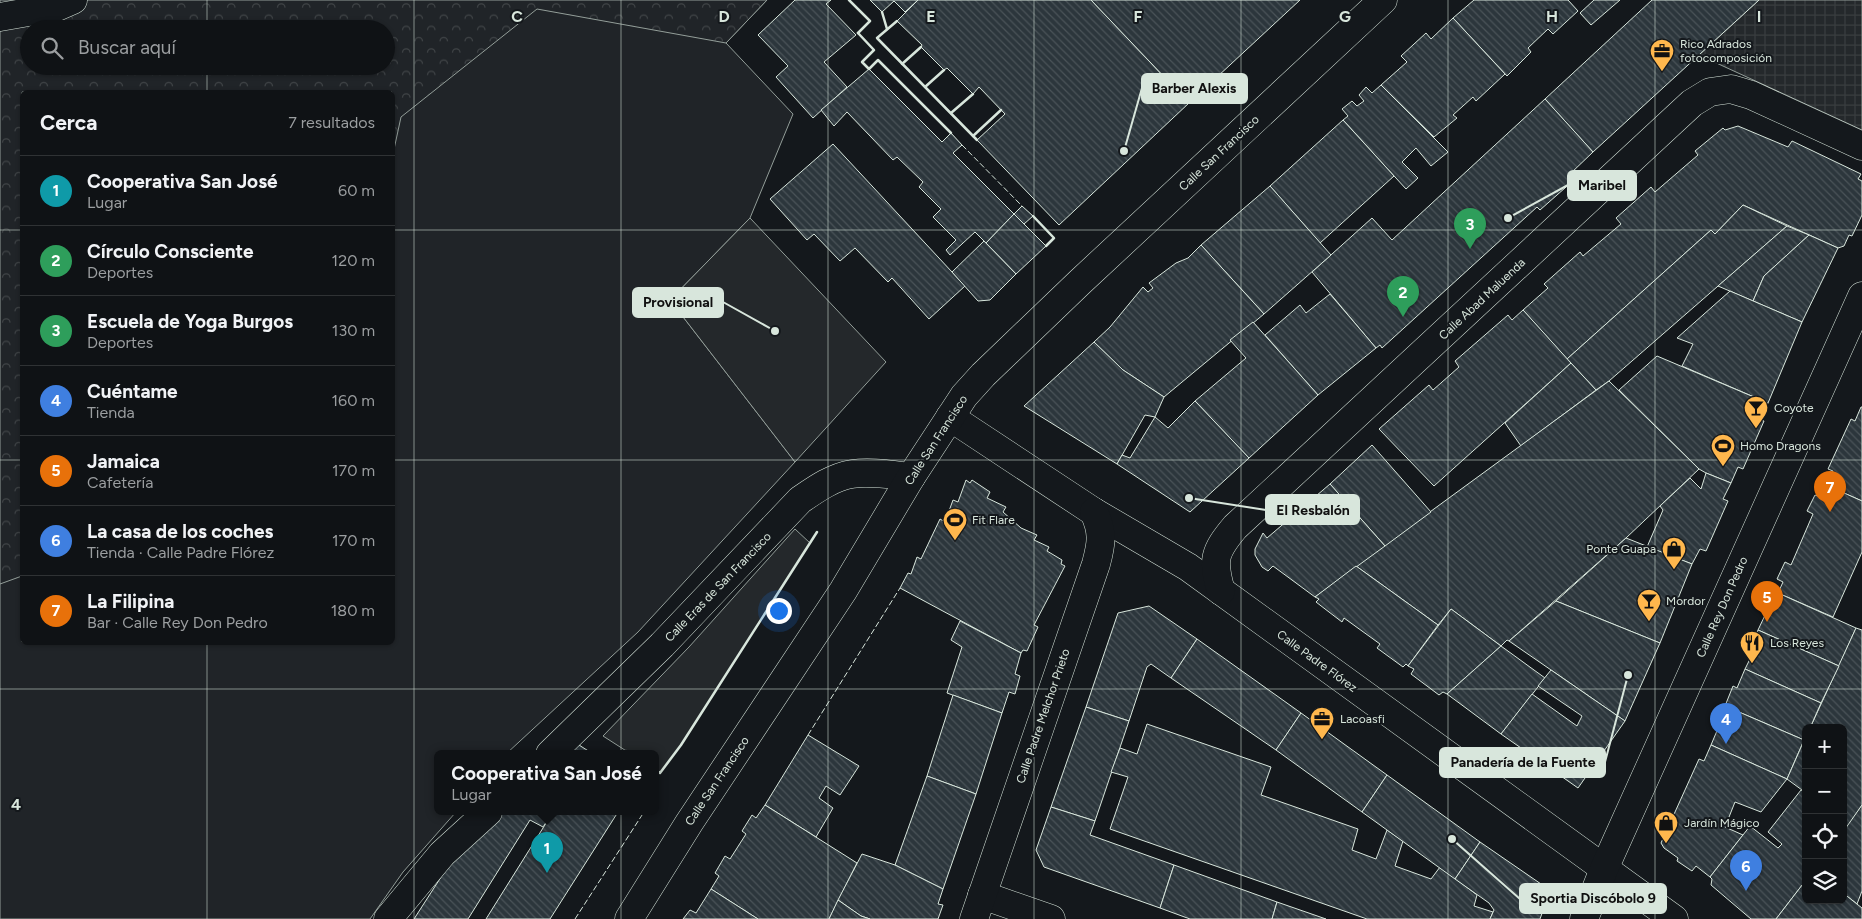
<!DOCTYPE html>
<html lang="es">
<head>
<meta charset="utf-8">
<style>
  body { margin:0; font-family:Figtree,sans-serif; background:#181b1e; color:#f1f3f6 }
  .controls { position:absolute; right:15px; bottom:15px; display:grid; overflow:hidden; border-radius:8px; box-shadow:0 1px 4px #0004 }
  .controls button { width:45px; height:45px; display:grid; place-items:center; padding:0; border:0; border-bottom:1px solid #2f3234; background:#0f1215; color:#f1f3f6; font:25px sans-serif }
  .you { position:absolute; left:778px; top:610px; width:18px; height:18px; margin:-12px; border:4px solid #fff; border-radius:50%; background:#1a73e8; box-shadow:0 0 0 8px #1a73e833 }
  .badge { display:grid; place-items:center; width:32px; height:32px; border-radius:50%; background:#0b8043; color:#fff; font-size:16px; font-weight:700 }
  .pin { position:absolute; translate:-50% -41px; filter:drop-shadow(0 1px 2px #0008) }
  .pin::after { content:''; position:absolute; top:26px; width:18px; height:15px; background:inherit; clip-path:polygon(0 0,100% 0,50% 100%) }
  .popup { position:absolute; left:434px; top:750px; width:225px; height:65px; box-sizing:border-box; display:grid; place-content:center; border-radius:8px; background:#0f1215; filter:drop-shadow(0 1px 4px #0005); font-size:16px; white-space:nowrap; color:#9b9ea0 }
  .popup b { font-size:19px; color:#f1f3f6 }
  .popup::after { content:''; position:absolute; left:50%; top:100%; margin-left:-10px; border:10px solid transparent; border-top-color:#0f1215 }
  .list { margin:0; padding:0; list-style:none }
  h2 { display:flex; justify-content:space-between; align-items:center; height:65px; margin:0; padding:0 20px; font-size:21px }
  h2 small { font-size:16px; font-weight:400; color:#9b9ea0 }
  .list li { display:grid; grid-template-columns:32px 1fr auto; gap:15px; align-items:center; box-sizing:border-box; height:70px; padding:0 20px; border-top:1px solid #2f3234 }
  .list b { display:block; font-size:19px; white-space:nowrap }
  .list p { margin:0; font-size:16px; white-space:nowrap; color:#9b9ea0 }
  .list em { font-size:16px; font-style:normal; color:#9b9ea0 }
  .icon { flex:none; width:28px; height:28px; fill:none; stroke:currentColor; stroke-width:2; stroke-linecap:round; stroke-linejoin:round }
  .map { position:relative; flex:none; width:1862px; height:919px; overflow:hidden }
  .search { position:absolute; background:#0f1215; box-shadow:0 1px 4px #0004; left:20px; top:20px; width:375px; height:55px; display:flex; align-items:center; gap:12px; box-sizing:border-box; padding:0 18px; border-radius:28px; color:#9b9ea0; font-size:19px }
  .panel { position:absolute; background:#0f1215; box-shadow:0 1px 4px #0004; left:20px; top:90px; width:375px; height:555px; border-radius:8px }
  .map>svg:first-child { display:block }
  .green { fill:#202428; stroke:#939e99; fill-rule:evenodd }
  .forest { fill:url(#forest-crowns); stroke:#939e99; fill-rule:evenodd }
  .parking { fill:#24282b; stroke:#939e99 }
  .plaza { fill:url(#plaza-grid); stroke:#939e99 }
  .building { fill:url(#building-back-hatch); stroke:#d8e6dc }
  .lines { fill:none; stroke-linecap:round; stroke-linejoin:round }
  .minor-casing { stroke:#d8e6dc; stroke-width:29 }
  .minor { stroke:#14181c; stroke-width:28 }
  .fence { stroke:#d8e6dc; stroke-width:1; stroke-dasharray:6 2.5; stroke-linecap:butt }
  .wall { stroke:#d8e6dc; stroke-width:2.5 }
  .grid { fill:none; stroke:#d8e6dc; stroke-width:1; stroke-opacity:0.55 }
  .labels { text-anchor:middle; stroke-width:4; stroke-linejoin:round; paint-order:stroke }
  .poi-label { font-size:12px; fill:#d8e6dc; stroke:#14181c; text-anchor:start }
  .street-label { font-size:12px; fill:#d8e6dc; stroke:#14181c }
  .grid-label { font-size:16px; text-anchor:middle; font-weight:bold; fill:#d8e6dc; stroke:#14181c; stroke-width:4; stroke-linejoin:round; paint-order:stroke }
  .leader { fill:none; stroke:#d8e6dc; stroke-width:2 }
  .callout-dot { fill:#d8e6dc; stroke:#14181c; stroke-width:2 }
  .callout { fill:#d8e6dc; stroke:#d8e6dc; stroke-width:2 }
  .callout-label { font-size:14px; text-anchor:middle; font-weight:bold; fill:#111 }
</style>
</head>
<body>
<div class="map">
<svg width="1862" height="919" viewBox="0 0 1862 919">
  <defs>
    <pattern id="forest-crowns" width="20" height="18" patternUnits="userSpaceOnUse" patternTransform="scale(1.25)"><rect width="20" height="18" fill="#202428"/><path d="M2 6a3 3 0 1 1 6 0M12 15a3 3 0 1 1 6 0" fill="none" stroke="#404447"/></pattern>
    <pattern id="plaza-grid" width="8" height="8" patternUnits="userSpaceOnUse" patternTransform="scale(1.25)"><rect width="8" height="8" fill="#24282b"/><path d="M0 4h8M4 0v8" fill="none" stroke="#393d3f"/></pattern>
    <pattern id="building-back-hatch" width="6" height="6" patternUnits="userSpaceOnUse" patternTransform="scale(1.25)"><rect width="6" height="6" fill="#2c363c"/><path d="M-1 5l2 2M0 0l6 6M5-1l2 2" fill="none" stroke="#4a5358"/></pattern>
  </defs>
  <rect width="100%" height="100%" fill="#14181c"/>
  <path class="green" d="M0 0H767L726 43 793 114 750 218 670 300 795 462 638 632 506 754H438V812H456L403 872 370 919H0ZM29 29H386V66H29ZM22 92H392V642H22Z"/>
  <path class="forest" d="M0 0H767L726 43 537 9 401 117 393 154 392 92H22V576L0 584ZM29 29H386V66H29Z"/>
  <g class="parking">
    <path d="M750 218 886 362 795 462 670 300Z"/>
    <path d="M795 529 810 543 681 745 660 773 656 770V754H631L603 736 689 647Z"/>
  </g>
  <path class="plaza" d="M1759 0H1862V130L1699 55Z"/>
  <g class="building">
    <path d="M795 0H831L826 4 856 35 824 62 847 87 813 118 776 77 788 66 758 35Z"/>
    <path d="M870 0H918L905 12 894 1 882 12Z"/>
    <path d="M918 0H1091L1189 103 1059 225 977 140 1005 114 979 87 973 94 947 68 944 70 921 47 922 45 897 21Z"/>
    <path d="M1091 0H1300L1189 103Z"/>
    <path d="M1474 0H1568L1578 11 1553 34 1548 29 1528 48 1531 52 1507 76 1453 18Z"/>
    <path d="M1594 0H1620L1591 25 1580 13Z"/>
    <path d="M1652 0H1759L1593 152 1545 99Z"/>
    <path d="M1453 18 1505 74 1476 101 1473 97 1453 115 1457 118 1434 137 1381 85 1407 62 1401 56 1426 33 1431 39Z"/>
    <path d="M869 69 942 142 951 133 962 145 953 153 1014 214 986 243 975 232 950 255 946 250 956 240 933 217 941 209 919 187 923 182 897 157 893 160 847 112 834 126 821 110Z"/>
    <path d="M1381 85 1448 152 1431 166 1416 148 1402 162 1418 178 1406 189 1343 120 1348 116 1342 109 1352 101 1357 106 1364 101 1359 95 1366 87 1372 93Z"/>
    <path d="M1545 99 1593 152 1570 174 1574 180 1540 210 1537 207 1382 348 1380 345 1376 348 1312 272 1372 218 1392 240Z"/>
    <path d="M1343 120 1394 176 1320 243 1270 186Z"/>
    <path d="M1738 126 1788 147 1792 141 1861 174 1858 179 1862 181V215L1852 236 1849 235 1844 246 1838 248 1743 205 1715 234 1711 230 1567 359 1523 310 1548 288 1544 284 1580 252 1583 256 1621 224 1616 218 1651 187 1655 192 1698 155 1695 151 1723 128 1725 130Z"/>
    <path d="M833 144 965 286 929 319 892 278 888 282 855 248 840 261 814 234 807 240 770 199Z"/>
    <path d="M1270 186 1331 255 1264 314 1201 245Z"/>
    <path d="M1743 205 1787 226 1609 381 1596 390 1567 359 1711 230 1715 234Z"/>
    <path d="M1022 206 1033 216 1024 224 1014 214Z"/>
    <path d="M1014 214 1046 246 1016 274 986 243Z"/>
    <path d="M1787 226 1809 235 1764 276 1753 301 1718 286Z"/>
    <path d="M1809 235 1838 248 1802 322 1753 301 1764 276Z"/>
    <path d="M984 241 1016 274 990 300 978 301 952 272Z"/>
    <path d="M1201 245 1264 314 1164 397 1123 370 1094 342 1110 327 1143 287 1148 292 1153 288 1149 283 1176 263 1188 258Z"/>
    <path d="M1730 291 1802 322 1768 403 1682 366 1693 344 1677 338Z"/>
    <path d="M1330 294 1376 348 1318 395 1265 335 1300 305 1306 313Z"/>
    <path d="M1523 310 1571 363 1434 486 1379 429 1429 385 1433 390 1459 367 1455 361 1508 315 1512 320Z"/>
    <path d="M1253 322 1318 395 1249 458 1195 401 1246 358 1230 340Z"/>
    <path d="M1094 342 1123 370 1164 397 1155 417 1145 415 1117 464 1024 406Z"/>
    <path d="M1657 356 1768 403 1760 420 1764 421 1743 469 1738 467 1731 483 1706 473 1699 469 1619 390Z"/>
    <path d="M1571 363 1596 390 1521 446 1505 423Z"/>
    <path d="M1609 381 1699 469 1626 538 1509 641 1507 640 1501 646 1451 609 1438 625 1356 566Z"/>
    <path d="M1195 401 1249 458 1190 512 1117 464 1122 455 1130 458 1155 417 1168 428Z"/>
    <path d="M1861 407H1862V501L1826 485 1833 471 1828 469 1851 419 1855 421Z"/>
    <path d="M1372 445 1431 512 1385 546 1330 484Z"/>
    <path d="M1706 473 1731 483 1723 499 1728 501 1706 551 1700 549 1692 564 1647 547 1663 510 1660 506 1690 478 1701 489Z"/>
    <path d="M966 480 970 483 972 480 990 492 987 498 1006 507 1003 512 1021 528 1037 535 1034 540 1049 547 1047 551 1062 560 1061 564 1065 566 1034 625 1038 627 1027 651 1023 650 1021 653 900 588 908 573 911 574 917 557 921 559 940 519 945 522 953 500 958 502Z"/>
    <path d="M1330 484 1385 546 1315 597 1273 566 1268 571 1262 567 1255 555V549L1263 533 1267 538Z"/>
    <path d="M1826 485 1862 501V552L1833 617 1778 593 1783 582 1777 579 1785 562 1791 565 1813 514 1807 511 1815 495 1821 497Z"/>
    <path d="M1626 538 1692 564 1660 643 1556 601Z"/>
    <path d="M1356 566 1438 625 1408 666 1406 664 1403 667 1377 648 1380 644 1344 618 1342 622 1316 602 1319 599 1315 597Z"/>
    <path d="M1778 593 1856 628 1839 666 1758 630 1767 611 1770 612Z"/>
    <path d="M1556 601 1660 643 1625 721 1509 641Z"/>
    <path d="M1149 606 1197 639 1171 678 1151 664 1147 667 1129 721 1086 707 1118 613Z"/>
    <path d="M1451 609 1501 646 1447 694 1443 692 1439 695 1411 674 1414 669 1408 666Z"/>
    <path d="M960 621 1021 653 1015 674 1020 676 1015 694 1009 692 1002 713 947 693 962 647 951 640Z"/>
    <path d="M1856 628 1862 630V805L1848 827 1843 823V728H1810Z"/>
    <path d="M1758 630 1839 666 1821 703 1745 669 1754 651 1750 649Z"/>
    <path d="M1197 639 1301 713 1276 750 1171 678Z"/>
    <path d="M1501 646 1545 678 1501 734 1447 694Z"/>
    <path d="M1745 669 1821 703 1810 728H1806L1804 740 1725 706 1733 686 1737 688Z"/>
    <path d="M1551 670 1625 721 1578 788 1501 734 1532 694 1577 726 1582 716 1538 686Z"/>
    <path d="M953 695 1002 713 976 794 927 776Z"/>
    <path d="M1725 706 1804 740 1787 779 1711 745 1719 726 1716 725Z"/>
    <path d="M1086 707 1129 721 1095 821 1051 807Z"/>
    <path d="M1301 713 1387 775 1362 812 1276 750Z"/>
    <path d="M1147 724 1271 767 1261 795 1358 829 1352 850 1376 859 1387 830 1403 841 1395 866 1431 879 1440 867 1477 895 1474 906 1493 912 1490 919H1367L1110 829 1128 777 1111 772 1120 748 1137 754Z"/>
    <path d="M808 735 859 766 840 795 826 786 819 798 833 808 816 837 765 805Z"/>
    <path d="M1806 736V793L1787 779Z"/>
    <path d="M579 745 590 752 589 754H568Z"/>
    <path d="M1711 745 1787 779 1761 812 1735 802 1725 827 1743 835 1710 877 1696 866 1692 871 1677 861 1678 858 1664 848 1661 843 1699 759 1704 761Z"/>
    <path d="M1387 775 1480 842 1455 879 1362 812Z"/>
    <path d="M927 776 976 794 943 889 895 865Z"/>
    <path d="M1801 790 1806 793V880L1776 919H1751L1711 885 1712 879 1710 877 1750 826 1778 848 1782 844 1768 832Z"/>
    <path d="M765 805 857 863 829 919H758L711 889 719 876 715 873 725 856 730 859 746 834 742 831 752 815 756 818Z"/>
    <path d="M1862 805V891L1857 904 1843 893V832Z"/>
    <path d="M1051 807 1095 821 1090 835 1174 865 1160 908 1044 867 1036 850Z"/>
    <path d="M505 812H553L543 827 530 820 468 919H414L452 860Z"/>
    <path d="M553 812H618L550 919H486Z"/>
    <path d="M1480 842 1541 884 1546 902 1540 919H1490L1494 910 1489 903 1455 879Z"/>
    <path d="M862 854 895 865 943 889 938 904 943 905 938 919H870L861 916 838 900Z"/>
    <path d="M1174 865 1277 902 1272 919H1190L1160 908Z"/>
    <path d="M1806 880V900H1843V893L1862 908V919H1776Z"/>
    <path d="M711 889 758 919H683L690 910 696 913Z"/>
    <path d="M838 900 861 916 870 919H829Z"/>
    <path d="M1277 902 1326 919H1272Z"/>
  </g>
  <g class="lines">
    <defs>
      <g id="minor">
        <path d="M0 17 57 7 73 0"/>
        <path d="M950 417 1094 512 1188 567 1674 919"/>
        <path d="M1221 591C1212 560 1214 552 1235 527L1692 103 1710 92 1731 89 1751 95 1862 146"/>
        <path d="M550 754 662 645 800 500C816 489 833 477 852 474 871 471 892 475 911 477"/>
        <path d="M982 895 1051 919"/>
        <path d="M388 919 442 854 488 812"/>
        <path d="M629 919 689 823 843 591 911 477 964 396 983 375 1080 282 1383 0"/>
        <path d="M974 919 1096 564C1102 542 1103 532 1094 512"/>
        <path d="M1584 919 1604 869 1862 296"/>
      </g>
    </defs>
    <use href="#minor" class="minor-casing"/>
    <use href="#minor" class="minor"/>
    <g class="fence">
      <path d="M962 145 1022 206"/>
      <path d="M808 735 900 588"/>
      <path d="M656 791V793"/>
      <path d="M575 919 644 812"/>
    </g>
    <g class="wall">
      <path d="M849 0 870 21 858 33"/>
      <path d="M882 12 887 29"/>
      <path d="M897 21 877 38 977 140"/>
      <path d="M858 33 874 50 862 62 869 69 878 60 951 133"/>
      <path d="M902 64 921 47"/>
      <path d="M925 87 944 70"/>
      <path d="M951 113 973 94"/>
      <path d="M973 136 1001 110"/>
      <path d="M1033 216 1054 238 1046 246"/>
      <path d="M626 751 631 754"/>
      <path d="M656 770 660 773 681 745 817 532"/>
    </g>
  </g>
  <path class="grid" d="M207 0V29M414 0V919M621 0V919M828 0V919M1034 0V919M1241 0V919M1448 0V919M1655 0V919M207 66V92M0 230H22M392 230H1862M0 460H22M392 460H1862M207 642V919M0 689H1862"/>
  <defs>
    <symbol id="office-pin" viewBox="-11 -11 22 30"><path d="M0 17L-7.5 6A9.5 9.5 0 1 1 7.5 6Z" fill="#ffb74d" stroke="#14181c"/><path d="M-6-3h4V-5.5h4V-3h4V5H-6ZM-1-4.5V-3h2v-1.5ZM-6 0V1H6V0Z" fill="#111"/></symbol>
    <symbol id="bar-pin" viewBox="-11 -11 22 30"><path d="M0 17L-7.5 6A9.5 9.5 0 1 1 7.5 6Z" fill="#ffb74d" stroke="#14181c"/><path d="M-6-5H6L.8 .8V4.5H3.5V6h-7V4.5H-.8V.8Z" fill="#111"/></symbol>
    <symbol id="stadium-pin" viewBox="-11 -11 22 30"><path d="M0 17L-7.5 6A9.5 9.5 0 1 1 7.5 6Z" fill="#ffb74d" stroke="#14181c"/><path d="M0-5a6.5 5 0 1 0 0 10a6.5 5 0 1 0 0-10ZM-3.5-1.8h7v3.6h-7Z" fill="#111"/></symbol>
    <symbol id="shop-pin" viewBox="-11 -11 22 30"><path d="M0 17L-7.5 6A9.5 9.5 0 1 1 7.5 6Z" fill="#ffb74d" stroke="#14181c"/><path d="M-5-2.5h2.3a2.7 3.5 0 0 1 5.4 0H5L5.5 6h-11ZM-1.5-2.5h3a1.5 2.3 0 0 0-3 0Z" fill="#111"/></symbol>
    <symbol id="restaurant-pin" viewBox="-11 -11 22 30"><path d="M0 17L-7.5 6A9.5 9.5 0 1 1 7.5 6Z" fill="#ffb74d" stroke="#14181c"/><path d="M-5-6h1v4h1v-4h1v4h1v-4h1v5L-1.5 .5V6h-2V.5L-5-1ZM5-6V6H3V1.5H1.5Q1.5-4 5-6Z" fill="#111"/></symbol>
  </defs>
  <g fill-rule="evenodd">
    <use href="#office-pin" x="1648" y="37" width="28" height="38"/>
    <use href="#bar-pin" x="1742" y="394" width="28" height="38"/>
    <use href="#stadium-pin" x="1709" y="432" width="28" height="38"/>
    <use href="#stadium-pin" x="941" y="506" width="28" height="38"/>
    <use href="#shop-pin" x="1660" y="535" width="28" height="38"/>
    <use href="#bar-pin" x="1635" y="587" width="28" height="38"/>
    <use href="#restaurant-pin" x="1738" y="629" width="28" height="38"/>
    <use href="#office-pin" x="1308" y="705" width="28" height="38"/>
    <use href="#shop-pin" x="1652" y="809" width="28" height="38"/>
  </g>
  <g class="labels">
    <g class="poi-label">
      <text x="1680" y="48">Rico Adrados<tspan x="1680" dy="14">fotocomposición</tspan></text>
      <text x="1774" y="412">Coyote</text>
      <text x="1740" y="450">Homo Dragons</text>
      <text x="972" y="524">Fit Flare</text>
      <text x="1656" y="553" text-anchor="end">Ponte Guapa</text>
      <text x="1666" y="605">Mordor</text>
      <text x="1770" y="647">Los Reyes</text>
      <text x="1340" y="723">Lacoasfi</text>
      <text x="1684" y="827">Jardín Mágico</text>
    </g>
    <g class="street-label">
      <text transform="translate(1219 153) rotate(-43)" y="4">Calle San Francisco</text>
      <text transform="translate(1482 299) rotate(-43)" y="4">Calle Abad Maluenda</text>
      <text transform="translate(936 440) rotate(-57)" y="4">Calle San Francisco</text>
      <text transform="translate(718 587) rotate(-46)" y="4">Calle Eras de San Francisco</text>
      <text transform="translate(1722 607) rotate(-66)" y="4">Calle Rey Don Pedro</text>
      <text transform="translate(1317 661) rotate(36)" y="4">Calle Padre Flórez</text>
      <text transform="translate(1043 716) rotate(-71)" y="4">Calle Padre Melchor Prieto</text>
      <text transform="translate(717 781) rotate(-56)" y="4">Calle San Francisco</text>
    </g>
  </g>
  <g class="grid-label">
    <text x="517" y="22">C</text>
    <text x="724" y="22">D</text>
    <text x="931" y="22">E</text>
    <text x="1138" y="22">F</text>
    <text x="1345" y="22">G</text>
    <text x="1552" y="22">H</text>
    <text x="1759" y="22">I</text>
    <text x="16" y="810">4</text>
  </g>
  <path class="leader" d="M1124 151L1142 88M1508 218L1568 185M775 331L723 302M1189 498L1266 510M1628 675L1605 762M1452 839L1520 899"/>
  <g class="callout-dot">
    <circle cx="1124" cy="151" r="5"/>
    <circle cx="1508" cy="218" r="5"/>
    <circle cx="775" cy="331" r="5"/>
    <circle cx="1189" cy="498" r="5"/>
    <circle cx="1628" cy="675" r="5"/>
    <circle cx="1452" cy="839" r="5"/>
  </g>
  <g class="callout">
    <rect x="1142" y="74" width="105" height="29" rx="5"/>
    <rect x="1568" y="171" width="68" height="29" rx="5"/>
    <rect x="633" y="288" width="90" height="29" rx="5"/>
    <rect x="1266" y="495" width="93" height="29" rx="5"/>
    <rect x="1440" y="748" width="165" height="29" rx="5"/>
    <rect x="1520" y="884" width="146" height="29" rx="5"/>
  </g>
  <g class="callout-label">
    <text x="1194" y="93">Barber Alexis</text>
    <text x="1602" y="190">Maribel</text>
    <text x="678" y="307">Provisional</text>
    <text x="1313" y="515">El Resbalón</text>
    <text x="1523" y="767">Panadería de la Fuente</text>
    <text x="1593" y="903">Sportia Discóbolo 9</text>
  </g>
</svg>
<div class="controls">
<button>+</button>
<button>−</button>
<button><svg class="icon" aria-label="locate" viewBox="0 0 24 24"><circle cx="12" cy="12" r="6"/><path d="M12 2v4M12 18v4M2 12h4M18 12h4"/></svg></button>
<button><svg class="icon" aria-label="layers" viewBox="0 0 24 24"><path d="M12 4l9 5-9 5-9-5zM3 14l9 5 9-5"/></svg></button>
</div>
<div class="you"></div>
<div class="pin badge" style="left:547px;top:873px;background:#0f9aa8">1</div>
<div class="popup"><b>Cooperativa San José</b>Lugar</div>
<div class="pin badge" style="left:1403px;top:317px;background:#2e9e5b">2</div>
<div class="pin badge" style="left:1470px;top:249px;background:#2e9e5b">3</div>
<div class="pin badge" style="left:1726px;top:744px;background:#3f7fe0">4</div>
<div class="pin badge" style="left:1767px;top:622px;background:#e8710a">5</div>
<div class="pin badge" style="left:1746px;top:891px;background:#3f7fe0">6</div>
<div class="pin badge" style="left:1830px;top:512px;background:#e8710a">7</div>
<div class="search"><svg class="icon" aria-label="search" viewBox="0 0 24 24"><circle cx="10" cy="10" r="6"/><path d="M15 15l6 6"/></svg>Buscar aquí</div>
<section class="panel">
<h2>Cerca<small>7 resultados</small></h2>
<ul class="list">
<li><span class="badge" style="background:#0f9aa8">1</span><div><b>Cooperativa San José</b><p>Lugar</p></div><em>60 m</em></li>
<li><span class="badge" style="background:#2e9e5b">2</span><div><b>Círculo Consciente</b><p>Deportes</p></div><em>120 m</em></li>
<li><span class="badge" style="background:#2e9e5b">3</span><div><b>Escuela de Yoga Burgos</b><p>Deportes</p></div><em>130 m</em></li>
<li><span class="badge" style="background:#3f7fe0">4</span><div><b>Cuéntame</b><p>Tienda</p></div><em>160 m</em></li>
<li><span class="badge" style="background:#e8710a">5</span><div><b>Jamaica</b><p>Cafetería</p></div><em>170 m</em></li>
<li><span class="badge" style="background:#3f7fe0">6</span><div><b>La casa de los coches</b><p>Tienda · Calle Padre Flórez</p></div><em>170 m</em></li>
<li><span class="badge" style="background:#e8710a">7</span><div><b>La Filipina</b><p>Bar · Calle Rey Don Pedro</p></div><em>180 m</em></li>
</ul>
</section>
</div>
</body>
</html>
